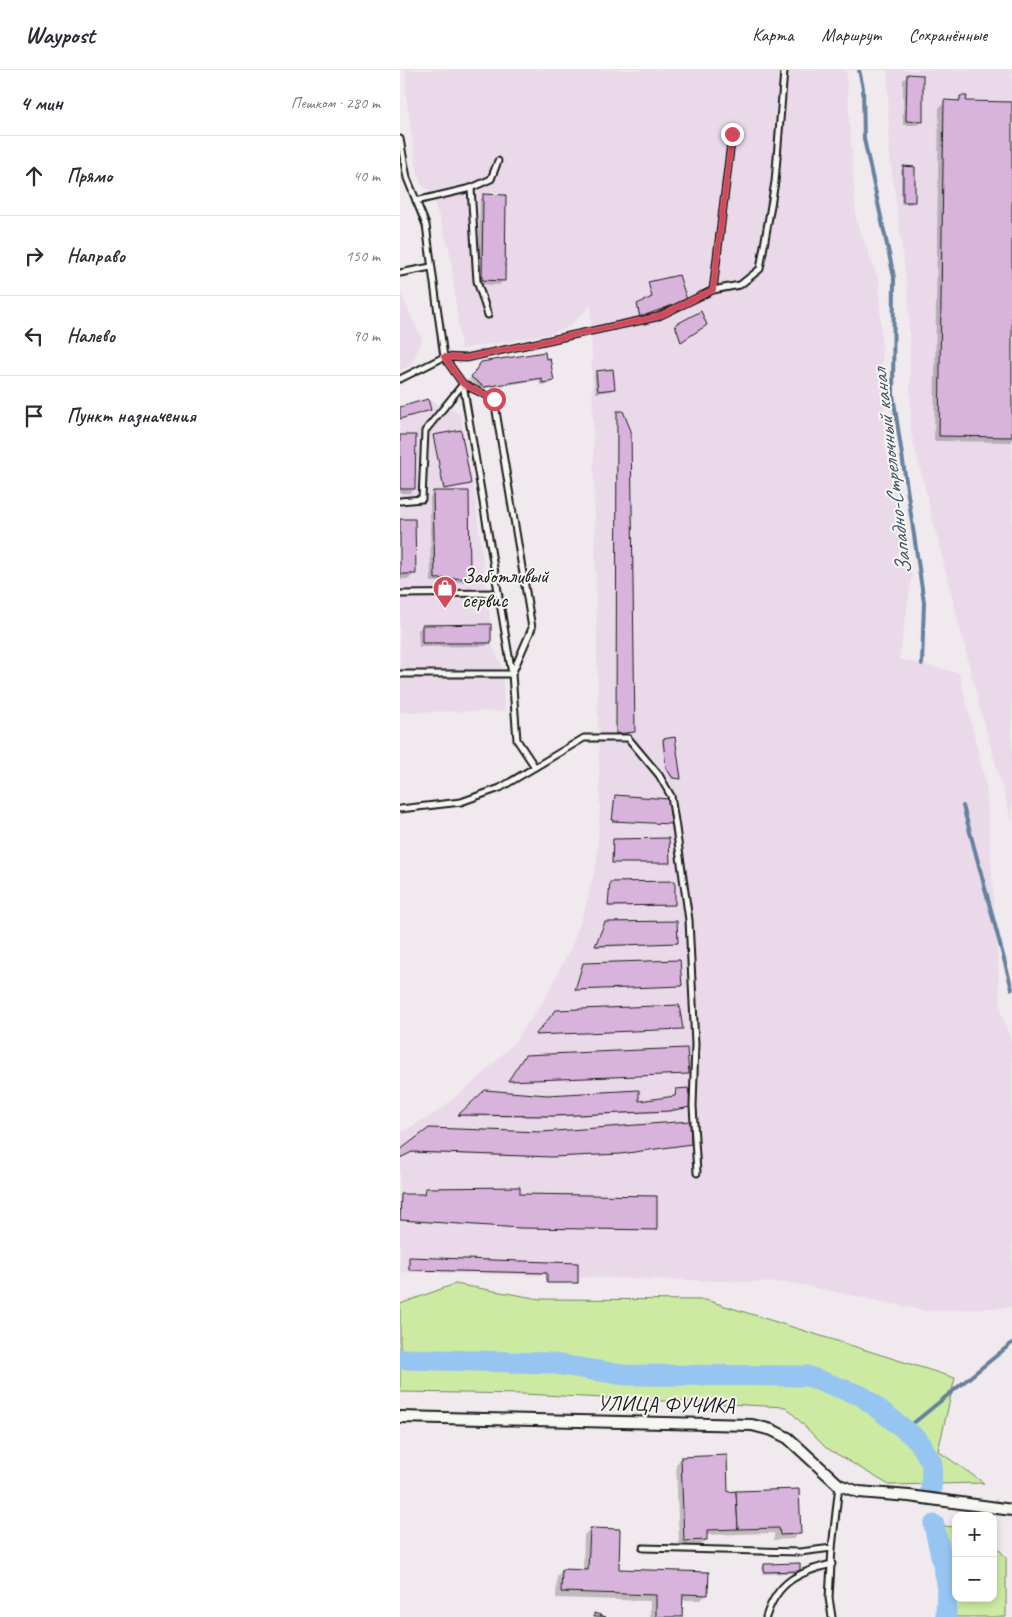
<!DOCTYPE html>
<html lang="ru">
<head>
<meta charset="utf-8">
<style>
  body { margin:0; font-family:Caveat,sans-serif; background:#f2f2f3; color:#2b2b33 }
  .controls { position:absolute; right:15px; bottom:15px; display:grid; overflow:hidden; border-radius:10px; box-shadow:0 2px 8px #0003 }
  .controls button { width:45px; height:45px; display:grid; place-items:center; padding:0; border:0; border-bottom:1px solid #e1e1e2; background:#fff; color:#2b2b33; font:25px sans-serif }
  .stop { position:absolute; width:15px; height:15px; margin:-11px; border:4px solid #d1495b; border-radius:50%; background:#fff }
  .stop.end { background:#d1495b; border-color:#fff; box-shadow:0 1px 5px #0008 }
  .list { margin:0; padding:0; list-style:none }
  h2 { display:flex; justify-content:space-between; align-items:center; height:65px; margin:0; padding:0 20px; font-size:21px }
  h2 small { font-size:16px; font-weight:400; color:#7c7c81 }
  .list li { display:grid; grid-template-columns:32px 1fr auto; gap:15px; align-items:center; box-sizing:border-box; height:80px; padding:0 20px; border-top:1px solid #e1e1e2 }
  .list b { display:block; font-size:19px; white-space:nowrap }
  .list em { font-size:16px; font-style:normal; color:#7c7c81 }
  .icon { flex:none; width:28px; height:28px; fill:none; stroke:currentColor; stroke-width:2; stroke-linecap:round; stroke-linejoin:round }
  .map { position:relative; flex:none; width:612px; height:1547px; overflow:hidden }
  header { display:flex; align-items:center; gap:30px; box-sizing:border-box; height:70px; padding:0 25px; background:#fff; border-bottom:1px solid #e1e1e2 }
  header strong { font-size:24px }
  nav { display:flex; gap:28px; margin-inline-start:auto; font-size:18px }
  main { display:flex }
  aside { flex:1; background:#fff }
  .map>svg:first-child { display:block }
  .built { fill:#e9d9e9 }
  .green { fill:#cceaa2; stroke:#74835f }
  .shadow { fill:#0003 }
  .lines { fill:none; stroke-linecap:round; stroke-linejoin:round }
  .stream { stroke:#66819c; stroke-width:4 }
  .river { stroke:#97c5f2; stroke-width:21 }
  .building { fill:#d8b3dc; stroke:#1c1c1c }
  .service-casing { stroke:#1c1c1c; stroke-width:9 }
  .minor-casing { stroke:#1c1c1c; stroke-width:14 }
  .service { stroke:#f6f6f2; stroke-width:5 }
  .minor { stroke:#f6f6f2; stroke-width:10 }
  .route { stroke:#d1495b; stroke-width:6 }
  .labels { text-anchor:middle; stroke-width:4; stroke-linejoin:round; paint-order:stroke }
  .poi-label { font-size:21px; fill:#1c1c1c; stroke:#f6f6f2; text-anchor:start }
  .street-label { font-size:21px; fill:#1c1c1c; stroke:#f6f6f2 }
  .water-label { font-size:22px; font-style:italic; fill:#475767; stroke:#f6f6f2 }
</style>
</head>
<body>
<header>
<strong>Waypost</strong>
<nav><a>Карта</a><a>Маршрут</a><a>Сохранённые</a></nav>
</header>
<main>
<aside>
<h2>4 мин<small>Пешком · 280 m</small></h2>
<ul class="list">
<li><svg class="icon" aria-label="ahead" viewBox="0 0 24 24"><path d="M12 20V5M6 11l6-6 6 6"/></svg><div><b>Прямо</b></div><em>40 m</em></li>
<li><svg class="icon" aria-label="right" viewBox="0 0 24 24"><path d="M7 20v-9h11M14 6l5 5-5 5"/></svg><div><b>Направо</b></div><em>150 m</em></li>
<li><svg class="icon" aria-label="left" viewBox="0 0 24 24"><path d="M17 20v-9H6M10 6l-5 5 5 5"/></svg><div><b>Налево</b></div><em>90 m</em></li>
<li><svg class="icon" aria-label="arrive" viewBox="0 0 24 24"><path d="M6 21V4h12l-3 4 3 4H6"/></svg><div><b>Пункт назначения</b></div></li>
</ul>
</aside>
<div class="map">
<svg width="612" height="1547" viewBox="0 0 612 1547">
  <rect width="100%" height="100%" fill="#f0e9ee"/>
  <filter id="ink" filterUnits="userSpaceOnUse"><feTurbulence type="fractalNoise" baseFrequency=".02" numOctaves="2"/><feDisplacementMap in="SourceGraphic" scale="10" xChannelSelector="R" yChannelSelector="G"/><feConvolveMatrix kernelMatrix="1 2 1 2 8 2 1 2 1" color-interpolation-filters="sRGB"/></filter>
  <g filter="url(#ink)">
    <g class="built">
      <path d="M6 0H446L456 150 479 211 485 374 512 506 499 589 559 603 586 715 601 943 612 973V1237L527 1241 393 1213 0 1202V1063L36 1043 79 1008 114 973 146 927 171 878 186 836 197 791 200 738 191 235 169 257 148 264 61 279 50 181 31 122 21 114 17 100 6 24Z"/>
      <path d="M488 0H612V751L581 642 511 362 509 231 489 77Z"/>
      <path d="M0 214 1 224 22 270 14 289 9 296 0 301Z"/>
      <path d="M28 329 60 344 74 420 91 554V573L102 597 104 641 0 642V337Z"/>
    </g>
    <g class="green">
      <path d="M55 1214 140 1229 306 1230 555 1308 538 1381 584 1413 489 1415 425 1377 386 1337 123 1324 0 1322V1234Z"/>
      <path d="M542 1456 556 1457V1528H593V1472L606 1488V1547H555Z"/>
    </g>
    <g class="shadow">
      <path d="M508 6 522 51 517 55H503V10Z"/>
      <path d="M561 27 565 32 612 34V372L534 371 539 38 545 32H556Z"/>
      <path d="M504 98 513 132 511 134H501V100Z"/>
      <path d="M84 126 104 210 99 215 78 214 80 130Z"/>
      <path d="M249 213 285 230 239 247 237 237 252 229Z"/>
      <path d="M276 256H305L280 272Z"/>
      <path d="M144 284 153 311 150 314 140 315 139 310 81 319 69 310 81 293Z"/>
      <path d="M196 302 214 318 211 321 196 323 194 305Z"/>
      <path d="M218 343 234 661 216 664 217 344Z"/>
      <path d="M34 366 70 414 69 415 43 419Z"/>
      <path d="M0 367 14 419 10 423H0Z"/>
      <path d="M34 422 69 508 64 512H31L30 427Z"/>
      <path d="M0 450 15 503 9 509H0Z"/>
      <path d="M23 556 90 572 86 576 19 577 18 560Z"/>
      <path d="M274 669 280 708 279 709H272L266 699 262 672Z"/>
      <path d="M215 726 270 753 212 751Z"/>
      <path d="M213 771 269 793H212Z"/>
      <path d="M211 813 274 835 208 837Z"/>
      <path d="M204 854 277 873 196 877Z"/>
      <path d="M157 941 281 958 136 965Z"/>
      <path d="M125 988 288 1003 109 1011Z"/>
      <path d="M276 1020 289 1037 267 1042 150 1047 59 1046 86 1021 238 1033 274 1028Z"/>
      <path d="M289 1074 219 1084 150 1087 10 1083 0 1088V1082Z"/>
      <path d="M25 1120 119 1125 256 1160 118 1158 0 1150V1126L23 1125Z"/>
      <path d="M10 1189 177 1194 176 1213H146L147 1204 8 1200Z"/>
      <path d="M282 1388 327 1423 399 1463 393 1469 374 1470V1463L306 1465V1470L300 1476 279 1477 276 1394Z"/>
      <path d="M190 1459 218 1501 307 1524 301 1530H281V1547H250V1531L156 1528 157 1506 162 1500 183 1501 184 1465Z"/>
      <path d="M364 1495 399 1500 396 1503 362 1504V1498Z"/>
    </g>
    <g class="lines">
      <g class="stream">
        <path d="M459 0 463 18 464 69 494 207 493 325 524 532 522 594"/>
        <path d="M563 736 612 919"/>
        <path d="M505 1360 612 1273"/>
      </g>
      <g class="river">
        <path d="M0 1289 149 1293 224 1305 407 1306 462 1326 518 1370 532 1393 531 1420"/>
        <path d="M534 1455 547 1512 546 1547"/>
      </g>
    </g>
    <g class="building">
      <path d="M507 4 523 5V52L506 51Z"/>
      <path d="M560 26H567L566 31 612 32V367L539 366 544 30 560 31Z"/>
      <path d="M503 96 515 97V132H503Z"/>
      <path d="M83 124 106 125 105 211 82 210Z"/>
      <path d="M279 205 287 230 240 247 237 234 252 227 248 212Z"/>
      <path d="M301 241 307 255 281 272 275 255Z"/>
      <path d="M145 282 146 289 150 288 154 311 142 313V308L84 317 71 307 81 292Z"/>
      <path d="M213 299 215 319 198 321 196 301Z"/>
      <path d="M28 329 31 340 0 349V337Z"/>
      <path d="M217 341H223L231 361 235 662 216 664Z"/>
      <path d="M61 360 71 414 44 419 33 365Z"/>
      <path d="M0 365H16L15 419H0Z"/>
      <path d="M33 421H69L70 508 35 509Z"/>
      <path d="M0 449H15L16 504H0Z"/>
      <path d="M91 554V573H22V555Z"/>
      <path d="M275 667 281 709 273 708 266 698 263 669Z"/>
      <path d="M215 725 269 729 271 754 212 751Z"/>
      <path d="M269 768 270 793H212L213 769Z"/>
      <path d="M275 811V835L208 836 210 812Z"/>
      <path d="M277 851 278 873 195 876 205 852Z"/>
      <path d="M280 890 282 916 175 920 183 893Z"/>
      <path d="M279 935 283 959 135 965 156 940Z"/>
      <path d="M287 978 289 1004 108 1011 125 985Z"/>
      <path d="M288 1018 291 1037 269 1041 152 1046 58 1045 85 1020 147 1025 239 1020V1031L275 1026 276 1019Z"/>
      <path d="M290 1051 291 1074 221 1084 152 1087 12 1082 0 1088V1080L29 1058 142 1062Z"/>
      <path d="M120 1117V1124L257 1126V1160L120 1158 0 1150 1 1124H24L25 1118Z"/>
      <path d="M9 1187 178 1193V1213H147V1203L9 1200Z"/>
      <path d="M327 1385 328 1422 336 1421 338 1459 307 1460V1470L284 1471 281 1387Z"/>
      <path d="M399 1419 401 1464 380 1465 379 1458 338 1459 336 1421Z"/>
      <path d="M190 1458 220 1459 219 1499 309 1502 308 1525 283 1524 282 1547H256V1525L161 1522 162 1499 188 1500Z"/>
      <path d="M400 1493V1501L364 1502V1494Z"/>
      <path d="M194 1543 206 1547H194Z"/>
    </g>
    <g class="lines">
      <defs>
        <g id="service">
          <path d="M0 69 7 108 26 155 44 287 0 309"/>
          <path d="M71 118 77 211 88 245"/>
          <path d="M16 131 71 118 91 109 98 91"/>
          <path d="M0 203 31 197"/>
          <path d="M313 220 332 64"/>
          <path d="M0 431 22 429 25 361 63 314 94 329 132 558 112 604H0"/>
          <path d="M0 524 98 523"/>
          <path d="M135 697 117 670 112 604 63 314 44 287 66 288 257 247 313 220 340 215 360 199 375 112 384 1"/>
          <path d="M0 739 61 732 100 718 184 668H228L259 705 271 726 275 751 289 850 295 974 293 1036 297 1103"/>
          <path d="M243 1478 400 1482 432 1478 439 1415"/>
          <path d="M366 1547C377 1512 398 1502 432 1494"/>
          <path d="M432 1547 429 1528 432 1478"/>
        </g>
        <path id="minor" d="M0 1347 352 1355 372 1360 388 1368 439 1415 459 1422 509 1426 612 1440"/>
      </defs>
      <use href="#service" class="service-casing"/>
      <use href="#minor" class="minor-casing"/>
      <use href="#service" class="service"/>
      <use href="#minor" class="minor"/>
    </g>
  </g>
  <g class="lines" filter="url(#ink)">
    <path class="route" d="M94 329 63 314 44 287 66 288 257 247 313 220 332 64"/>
  </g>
  <defs>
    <symbol id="shop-pin" viewBox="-11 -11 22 30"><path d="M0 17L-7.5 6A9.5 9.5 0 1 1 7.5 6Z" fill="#d1495b" stroke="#f6f6f2"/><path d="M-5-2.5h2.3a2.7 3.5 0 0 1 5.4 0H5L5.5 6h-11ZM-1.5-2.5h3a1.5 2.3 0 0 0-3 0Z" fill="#fff"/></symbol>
  </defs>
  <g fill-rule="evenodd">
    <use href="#shop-pin" x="31" y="504" width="28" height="38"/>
  </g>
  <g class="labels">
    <g class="poi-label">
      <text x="62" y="513">Заботливый<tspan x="62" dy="24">сервис</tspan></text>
    </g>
    <g class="street-label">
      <text transform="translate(266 1334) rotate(1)" y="7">УЛИЦА ФУЧИКА</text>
    </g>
    <g class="water-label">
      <text transform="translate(491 402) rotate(-97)" y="8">Западно-Стрелочный канал</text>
    </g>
  </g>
</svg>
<div class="controls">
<button>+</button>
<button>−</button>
</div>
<div class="stop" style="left:94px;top:329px"></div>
<div class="stop end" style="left:332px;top:64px"></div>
</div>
</main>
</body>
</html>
